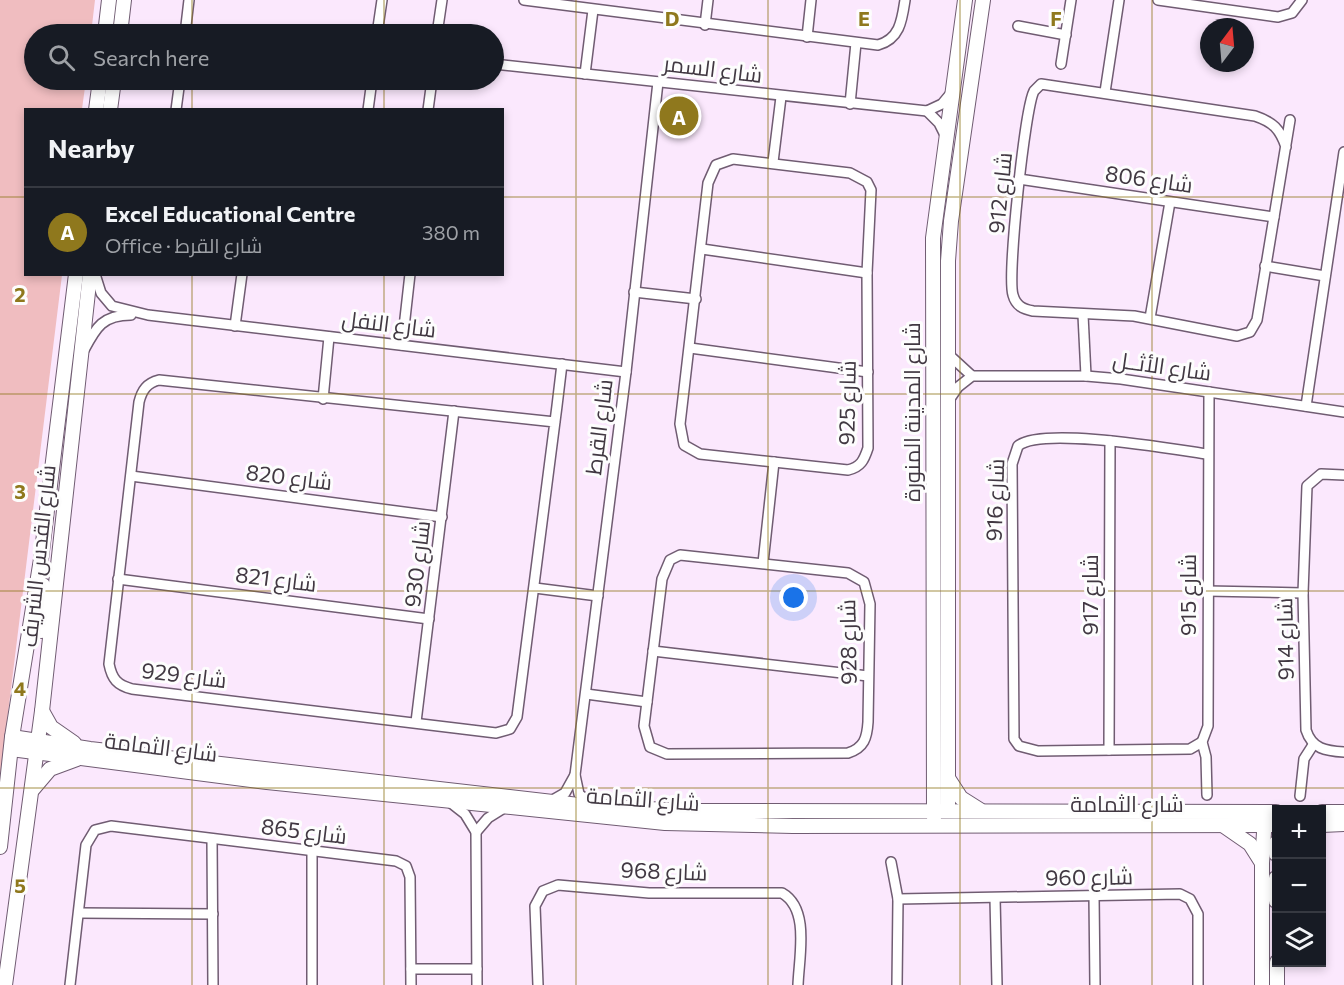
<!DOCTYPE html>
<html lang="en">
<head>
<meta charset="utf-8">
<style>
  body { margin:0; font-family:Commissioner,Cairo,sans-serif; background:#20242c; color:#f1f3f6 }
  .controls { position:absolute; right:18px; bottom:18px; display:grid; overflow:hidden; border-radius:0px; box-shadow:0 3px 9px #0003 }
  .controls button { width:54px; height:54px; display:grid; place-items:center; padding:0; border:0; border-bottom:2px solid #363941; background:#171b24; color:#f1f3f6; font:30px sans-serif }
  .compass { position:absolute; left:1200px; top:18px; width:54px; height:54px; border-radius:50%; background:#171b24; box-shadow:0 3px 9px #0003; rotate:16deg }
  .you { position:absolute; left:794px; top:598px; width:21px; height:21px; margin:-15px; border:4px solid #fff; border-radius:50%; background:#1a73e8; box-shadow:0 0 0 9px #1a73e833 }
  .badge { display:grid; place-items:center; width:39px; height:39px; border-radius:50%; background:#8f781d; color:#fff; font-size:20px; font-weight:700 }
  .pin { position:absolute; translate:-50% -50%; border:3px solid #fff; box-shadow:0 2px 6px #0006 }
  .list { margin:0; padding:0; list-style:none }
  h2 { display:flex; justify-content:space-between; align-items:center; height:78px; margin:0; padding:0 24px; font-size:26px }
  h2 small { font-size:20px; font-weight:400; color:#9ea1a6 }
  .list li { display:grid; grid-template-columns:39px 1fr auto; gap:18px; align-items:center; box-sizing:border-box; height:90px; padding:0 24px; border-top:2px solid #363941 }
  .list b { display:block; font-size:22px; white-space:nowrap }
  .list p { margin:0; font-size:20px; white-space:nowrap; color:#9ea1a6 }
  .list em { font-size:20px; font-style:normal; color:#9ea1a6 }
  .icon { flex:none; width:33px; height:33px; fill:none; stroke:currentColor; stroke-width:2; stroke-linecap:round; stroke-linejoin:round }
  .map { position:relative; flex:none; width:1344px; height:985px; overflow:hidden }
  .search { position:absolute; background:#171b24; box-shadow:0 3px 9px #0003; left:24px; top:24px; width:480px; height:66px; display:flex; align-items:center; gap:15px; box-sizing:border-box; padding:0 21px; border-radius:33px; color:#9ea1a6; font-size:22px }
  .panel { position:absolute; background:#171b24; box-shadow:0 3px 9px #0003; left:24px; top:108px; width:480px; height:168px; border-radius:0px }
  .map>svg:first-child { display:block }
  .green { fill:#f0bdc0 }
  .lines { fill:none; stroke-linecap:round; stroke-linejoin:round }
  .street-casing { stroke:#705c72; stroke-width:12 }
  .secondary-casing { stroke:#705c72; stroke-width:16 }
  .street { stroke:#fff; stroke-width:9 }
  .secondary { stroke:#fff; stroke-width:14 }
  .grid { fill:none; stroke:#8f781d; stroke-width:1.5; stroke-opacity:0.55 }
  .labels { text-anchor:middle; stroke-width:6; stroke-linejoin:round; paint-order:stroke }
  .street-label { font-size:22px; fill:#413842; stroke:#fdfdfd }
  .grid-label { font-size:20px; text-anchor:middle; font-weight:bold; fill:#8f781d; stroke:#fdfdfd; stroke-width:6; stroke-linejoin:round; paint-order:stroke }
</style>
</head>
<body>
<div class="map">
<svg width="1344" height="985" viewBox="0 0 1344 985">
  <rect width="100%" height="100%" fill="#fbe8fd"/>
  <path class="green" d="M0 0H95L91 34H34V80H86L82 109 26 110V274L62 275 0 778Z"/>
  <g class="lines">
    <defs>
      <g id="street">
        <path d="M524 0 878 45C900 39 902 20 905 0"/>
        <path d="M1158 0 1278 17 1292 13 1302 0"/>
        <path d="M705 25 708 0"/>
        <path d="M1018 26 1066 35"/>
        <path d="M185 34 189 0"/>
        <path d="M377 34 382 0"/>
        <path d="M437 34 442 0"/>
        <path d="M807 37 811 0"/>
        <path d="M494 64 927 111 942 104 952 92"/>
        <path d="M1061 64 1071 0"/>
        <path d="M585 74 593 10"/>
        <path d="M1105 92 1119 0"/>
        <path d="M850 104 856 43"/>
        <path d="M176 110 180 80"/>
        <path d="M368 110 372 80"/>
        <path d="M428 110 432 80"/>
        <path d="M927 111 939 123 946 137"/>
        <path d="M1286 147C1280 129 1273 122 1255 116L1041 84C1039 86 1036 89 1034 91 1025 108 1007 276 1013 295 1016 306 1023 309 1033 311L1134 316 1237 336 1250 332 1257 320 1290 120"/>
        <path d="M733 159 850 173 867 182 871 190 867 273 868 448C864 460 861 467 848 470L700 454 684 445 680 424 708 183 716 165Z"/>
        <path d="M773 162 781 97"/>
        <path d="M1019 179 1274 217"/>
        <path d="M702 249 867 273"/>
        <path d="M1265 266 1325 276"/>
        <path d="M95 274 101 293 112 306 148 315 626 372"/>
        <path d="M634 292 696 299"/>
        <path d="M1083 315 1086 376"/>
        <path d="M1150 318 1170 202"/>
        <path d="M235 326 242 274"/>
        <path d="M402 345 410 274"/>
        <path d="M690 348 868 372"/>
        <path d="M84 350C96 327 103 315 131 315"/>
        <path d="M948 354 972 376"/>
        <path d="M323 399 329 337"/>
        <path d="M949 400 958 387 972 376H1086L1121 379 1344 412"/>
        <path d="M1306 406 1344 152"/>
        <path d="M555 422 159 380C147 383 142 390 139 402L109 664C112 679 117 685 132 689L496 733 510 729 517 717C533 600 548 482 562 364"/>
        <path d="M1344 475 1321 474 1307 486 1303 593 1306 730C1312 749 1326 751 1344 752"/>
        <path d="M131 476 442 517"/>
        <path d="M680 555 848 573 864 582 870 604 868 722C867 738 864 748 848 753L667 754 650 747 644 726 662 579 670 560Z"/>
        <path d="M763 563 774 462"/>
        <path d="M118 579 429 619"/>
        <path d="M535 588 598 596"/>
        <path d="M1207 591 1303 593"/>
        <path d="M653 651 868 676"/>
        <path d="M586 694 647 702"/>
        <path d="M416 722 454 411"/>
        <path d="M1202 742 1190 749 1038 751 1019 746 1014 739 1012 464 1018 446C1041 426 1172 449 1207 454"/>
        <path d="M1109 750 1110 441"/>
        <path d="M1207 795 1206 757 1202 742 1208 726 1209 392"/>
        <path d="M1300 796 1304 759 1313 745"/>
        <path d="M551 801 565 793 575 775"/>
        <path d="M451 803 465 814 476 832 477 985"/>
        <path d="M593 805 579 794 575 775 626 372 658 82"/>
        <path d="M476 832 488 818 504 808"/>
        <path d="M212 839 213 985"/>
        <path d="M891 862 898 899 897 985"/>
        <path d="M1094 896 1095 985"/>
        <path d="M995 898 997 985"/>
        <path d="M898 899 1180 894 1190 899 1198 914V985"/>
        <path d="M79 913 213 914"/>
        <path d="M411 969H477"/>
        <path d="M70 985 86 845 95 830 111 826 396 861 406 866 410 877 411 985"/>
        <path d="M312 985V851"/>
        <path d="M538 985 535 906 543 891 558 885 649 893H782C810 909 799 956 798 985"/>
      </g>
      <g id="secondary">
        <path d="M105 34 109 0"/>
        <path d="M120 34 124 0"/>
        <path d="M96 110 100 80"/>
        <path d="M110 110 114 80"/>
        <path d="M41 631 43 585"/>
        <path d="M42 711 51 727 74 743"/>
        <path d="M12 737 90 749 596 807 697 811 1276 812"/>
        <path d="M11 749 267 782 665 823 793 826 1276 825"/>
        <path d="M948 778 961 798 980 810"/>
        <path d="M33 789 50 769 77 759"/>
        <path d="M948 810V261L951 221 983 0"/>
        <path d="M1322 812H1344"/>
        <path d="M934 818 933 238 965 0"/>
        <path d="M1322 825 1344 824"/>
        <path d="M1224 826 1250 844 1262 863"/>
        <path d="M1276 843V854"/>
        <path d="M0 847 12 737 41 559 76 274"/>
        <path d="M1276 878V901"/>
        <path d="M1277 962V985"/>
        <path d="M5 985 42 711 90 274"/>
        <path d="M1262 985V863L1265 817"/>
      </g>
    </defs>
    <use href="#street" class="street-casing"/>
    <use href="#secondary" class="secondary-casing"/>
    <use href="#street" class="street"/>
    <use href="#secondary" class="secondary"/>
  </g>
  <path class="grid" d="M192 0V34M384 0V34M576 0V985M768 0V985M960 0V985M1152 0V985M192 80V110M384 80V110M0 197H26M502 197H1344M192 274V985M384 274V985M0 394H1344M0 591H1344M0 788H1344"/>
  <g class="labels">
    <g class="street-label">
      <text transform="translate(713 69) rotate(7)" y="8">شارع السمر</text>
      <text transform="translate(1149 179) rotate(8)" y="8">شارع 806</text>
      <text transform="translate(1000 193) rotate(-84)" y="8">شارع 912</text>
      <text transform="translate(389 324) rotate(7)" y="8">شارع النفل</text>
      <text transform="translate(1162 366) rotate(8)" y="8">شارع الأثــل</text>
      <text transform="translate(847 403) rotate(-89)" y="8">شارع 925</text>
      <text transform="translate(912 412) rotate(-90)" y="8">شارع المدينة المنورة</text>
      <text transform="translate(599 427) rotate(-83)" y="8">شارع القرط</text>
      <text transform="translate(289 477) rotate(7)" y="8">شارع 820</text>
      <text transform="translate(995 500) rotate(-88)" y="8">شارع 916</text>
      <text transform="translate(38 556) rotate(-84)" y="8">شارع القدس الشريف</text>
      <text transform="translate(417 564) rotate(-83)" y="8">شارع 930</text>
      <text transform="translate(276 579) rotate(7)" y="8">شارع 821</text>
      <text transform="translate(1090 595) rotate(-90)" y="8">شارع 917</text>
      <text transform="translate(1188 595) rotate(-90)" y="8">شارع 915</text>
      <text transform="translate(1285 639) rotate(-91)" y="8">شارع 914</text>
      <text transform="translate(848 642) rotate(-91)" y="8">شارع 928</text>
      <text transform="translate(184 675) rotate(7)" y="8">شارع 929</text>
      <text transform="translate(161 747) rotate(7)" y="8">شارع الثمامة</text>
      <text transform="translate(643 799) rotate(4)" y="8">شارع الثمامة</text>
      <text x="1127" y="812">شارع الثمامة</text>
      <text transform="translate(304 831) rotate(7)" y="8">شارع 865</text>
      <text transform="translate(664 871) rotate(2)" y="8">شارع 968</text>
      <text transform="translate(1089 877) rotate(-1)" y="8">شارع 960</text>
    </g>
  </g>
  <g class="grid-label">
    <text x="672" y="26">D</text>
    <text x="864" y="26">E</text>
    <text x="1056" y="26">F</text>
    <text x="20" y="302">2</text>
    <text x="20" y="499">3</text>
    <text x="20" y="696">4</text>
    <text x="20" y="893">5</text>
  </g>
</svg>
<div class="controls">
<button>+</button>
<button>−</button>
<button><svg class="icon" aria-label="layers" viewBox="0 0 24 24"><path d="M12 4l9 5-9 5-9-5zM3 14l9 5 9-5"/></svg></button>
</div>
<svg class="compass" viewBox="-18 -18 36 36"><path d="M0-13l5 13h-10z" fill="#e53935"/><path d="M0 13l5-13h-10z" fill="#9ea1a6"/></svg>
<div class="you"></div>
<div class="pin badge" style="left:679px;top:116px">A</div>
<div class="search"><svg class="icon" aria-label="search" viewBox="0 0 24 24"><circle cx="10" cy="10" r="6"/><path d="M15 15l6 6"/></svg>Search here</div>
<section class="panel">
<h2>Nearby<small></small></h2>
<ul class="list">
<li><span class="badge">A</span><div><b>Excel Educational Centre</b><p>Office · شارع القرط</p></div><em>380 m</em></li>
</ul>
</section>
</div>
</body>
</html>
